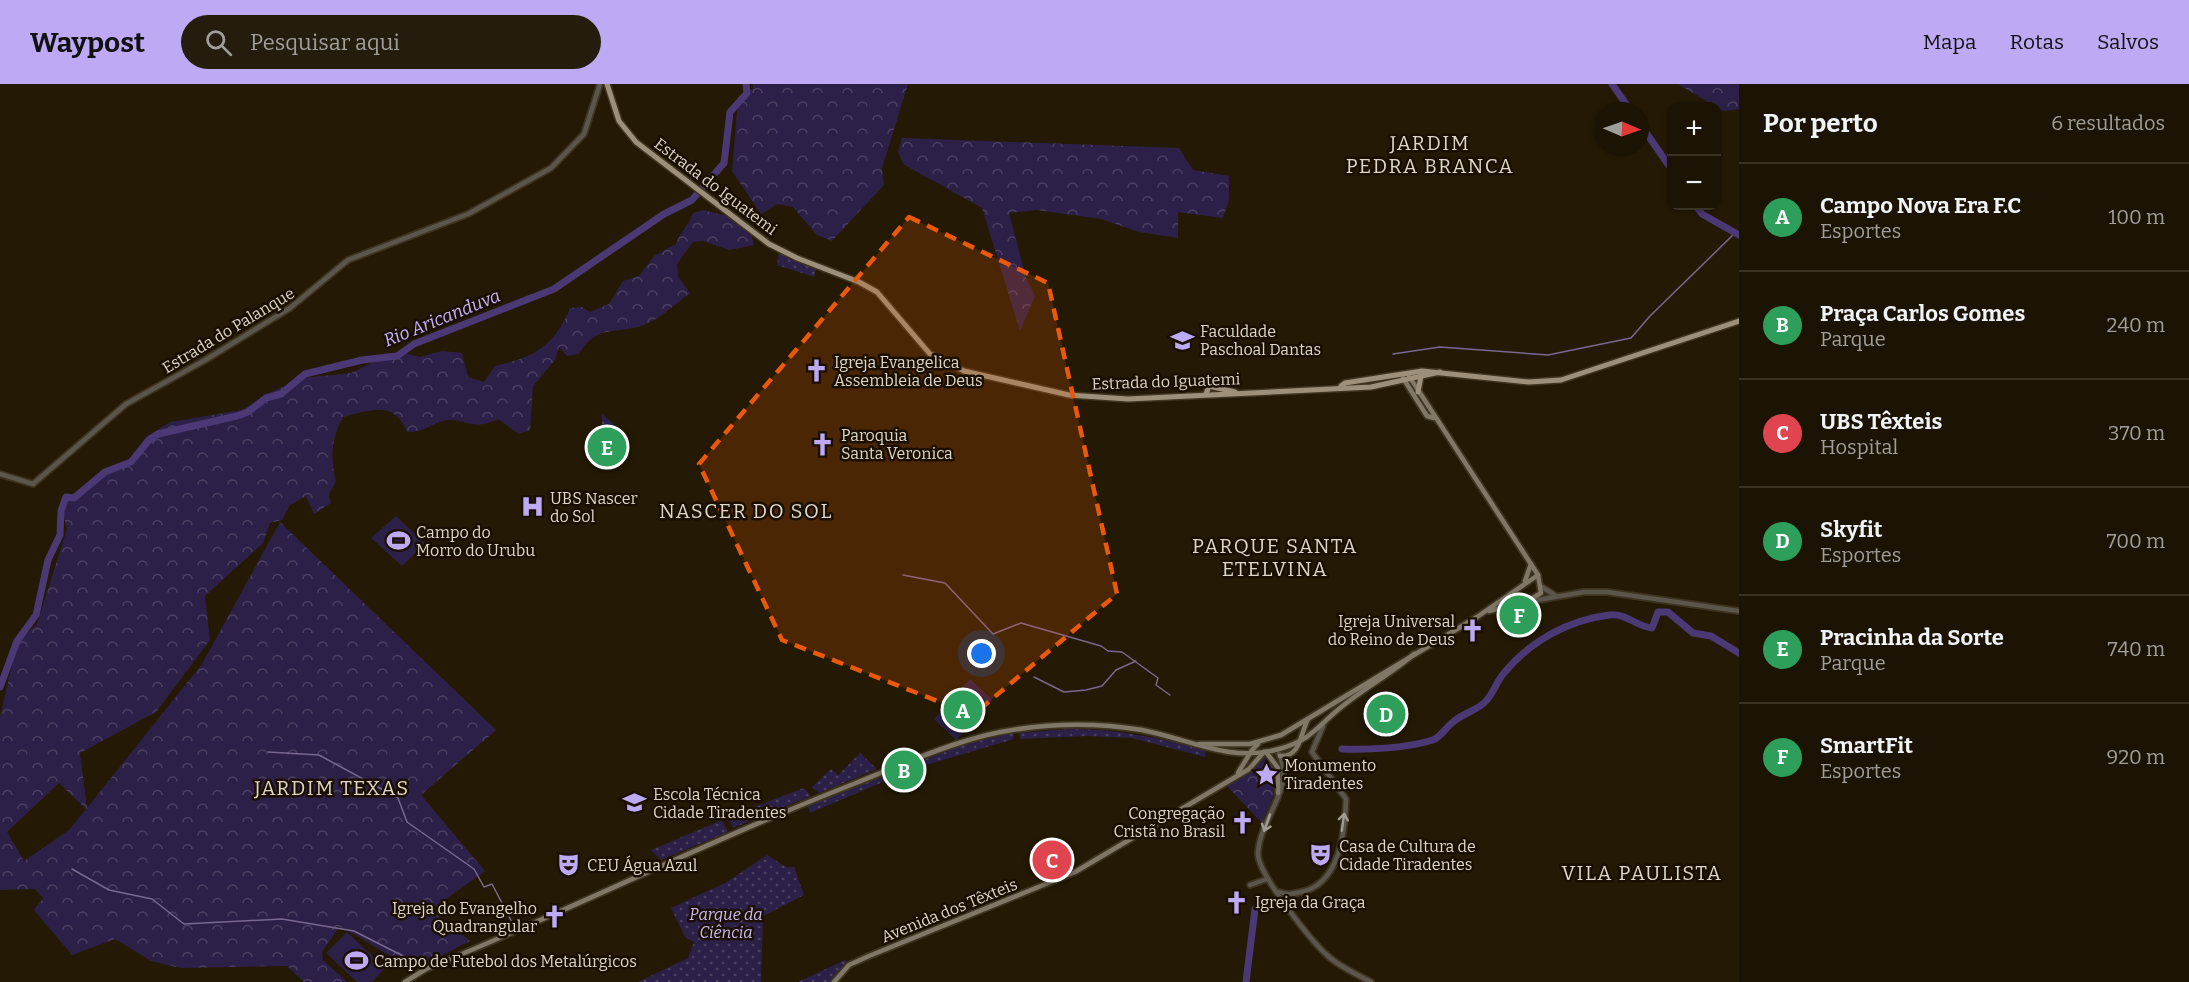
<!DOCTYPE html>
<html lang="pt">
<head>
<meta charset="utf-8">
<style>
  body { margin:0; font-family:Bitter,serif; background:#241c0d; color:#f1f3f6 }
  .controls { position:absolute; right:18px; top:18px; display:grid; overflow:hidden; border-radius:12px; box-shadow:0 2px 4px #0004 }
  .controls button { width:54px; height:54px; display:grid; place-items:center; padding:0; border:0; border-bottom:2px solid #393225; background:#1b1303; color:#f1f3f6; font:30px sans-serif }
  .compass { position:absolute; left:1595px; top:18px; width:54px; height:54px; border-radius:50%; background:#1b1303; box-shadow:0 2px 4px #0004; rotate:92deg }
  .you { position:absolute; left:982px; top:570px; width:21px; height:21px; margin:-15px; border:4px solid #fff; border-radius:50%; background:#1a73e8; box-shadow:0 0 0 9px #1a73e833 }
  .badge { display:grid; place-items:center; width:39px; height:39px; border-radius:50%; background:#bea9f4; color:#fff; font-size:20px; font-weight:700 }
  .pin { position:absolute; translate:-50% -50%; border:3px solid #fff; box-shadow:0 2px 6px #0006 }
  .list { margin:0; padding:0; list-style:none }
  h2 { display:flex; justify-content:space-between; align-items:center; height:78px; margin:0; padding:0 24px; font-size:26px }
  h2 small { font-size:20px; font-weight:400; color:#a09e9a }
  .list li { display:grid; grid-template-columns:39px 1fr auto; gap:18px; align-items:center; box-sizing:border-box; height:108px; padding:0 24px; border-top:2px solid #393225 }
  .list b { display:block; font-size:22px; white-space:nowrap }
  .list p { margin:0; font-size:20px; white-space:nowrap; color:#a09e9a }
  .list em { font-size:20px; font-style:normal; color:#a09e9a }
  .icon { flex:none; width:33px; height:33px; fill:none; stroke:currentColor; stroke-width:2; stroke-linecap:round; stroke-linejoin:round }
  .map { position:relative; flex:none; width:1739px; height:898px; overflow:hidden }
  header { display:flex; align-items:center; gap:36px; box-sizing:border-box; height:84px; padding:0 30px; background:#bea9f4; color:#111 }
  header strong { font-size:28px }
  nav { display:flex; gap:33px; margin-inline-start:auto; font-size:21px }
  .search { width:420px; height:54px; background:#241c0d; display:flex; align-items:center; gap:15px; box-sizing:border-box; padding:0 21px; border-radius:33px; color:#a09e9a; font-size:22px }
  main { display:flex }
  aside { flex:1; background:#1b1303 }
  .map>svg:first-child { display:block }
  .forest { fill:url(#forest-crowns); fill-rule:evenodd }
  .park { fill:url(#park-dots) }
  .pitch { fill:#2d2048 }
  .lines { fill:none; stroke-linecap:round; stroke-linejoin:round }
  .stream { stroke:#78688f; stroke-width:1.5 }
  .river { stroke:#4d3876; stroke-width:7 }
  .tertiary-casing { stroke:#3e3420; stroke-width:8 }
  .secondary-casing { stroke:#3e3420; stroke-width:8 }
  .primary-casing { stroke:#3e3420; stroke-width:8 }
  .tertiary { stroke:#5b554b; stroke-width:4.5 }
  .secondary { stroke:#807766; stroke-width:4.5 }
  .primary { stroke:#9c907b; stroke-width:5 }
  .oneway { stroke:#a39c90 }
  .marked { fill:#e8590c; fill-opacity:0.2; stroke:#e8590c; stroke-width:4.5; stroke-dasharray:12 8; stroke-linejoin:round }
  .labels { text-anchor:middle; stroke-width:5; stroke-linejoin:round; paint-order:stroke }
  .street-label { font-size:16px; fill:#ded7c9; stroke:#1a0f00 }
  .poi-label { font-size:16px; fill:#ded7c9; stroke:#1a0f00; text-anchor:start }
  .park-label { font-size:16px; font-style:italic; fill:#cabbf3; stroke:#1a0f00 }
  .water-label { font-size:18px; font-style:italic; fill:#c6b1fc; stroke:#1a0f00 }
  .quarter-label { font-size:20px; letter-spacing:1.5px; fill:#ded7c9; stroke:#1a0f00 }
</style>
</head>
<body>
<header>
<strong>Waypost</strong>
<div class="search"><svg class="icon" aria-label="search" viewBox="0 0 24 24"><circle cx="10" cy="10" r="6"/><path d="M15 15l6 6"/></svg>Pesquisar aqui</div>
<nav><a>Mapa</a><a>Rotas</a><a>Salvos</a></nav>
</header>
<main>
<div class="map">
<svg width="1739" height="898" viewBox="0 0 1739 898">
  <defs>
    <pattern id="forest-crowns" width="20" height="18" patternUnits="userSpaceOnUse" patternTransform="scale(1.5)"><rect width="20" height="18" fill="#2d2048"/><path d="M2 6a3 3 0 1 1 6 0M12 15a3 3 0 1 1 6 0" fill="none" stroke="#4b4061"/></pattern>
    <pattern id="park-dots" width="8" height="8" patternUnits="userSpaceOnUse" patternTransform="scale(1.5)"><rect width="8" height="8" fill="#2d2048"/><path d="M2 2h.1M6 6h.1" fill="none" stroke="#4b4061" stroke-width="1.8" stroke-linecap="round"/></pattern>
  </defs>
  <rect width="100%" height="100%" fill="#241904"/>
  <g class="forest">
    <path d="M753 0H908L882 84 884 101 832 157 817 151 793 123 777 120 761 130 732 87 738 17 753 4Z"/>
    <path d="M1678 0H1739V25L1723 27Z"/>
    <path d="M902 54 1179 64 1193 86 1229 92V116L1223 134 1178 128V154L1139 148 1101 135 1037 126 1009 129 1026 194 1035 212 1020 247 982 124 903 80 898 68Z"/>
    <path d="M703 126 727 132 751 150 754 161 729 166 703 157 693 158 677 180 678 192 690 209C676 219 660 235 644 241 617 251 597 239 579 270L567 272 559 263 555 276 533 302 530 346 519 350 498 335C470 349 462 331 443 337 428 341 425 348 407 348 394 316 372 326 343 333 331 356 330 373 336 398L329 410 331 419 314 430 306 412 290 421 282 436 270 439 263 459 205 512 210 556 156 628 80 669 87 724 202 580 280 438 496 646 421 711 485 787 431 826 470 857C456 864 432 878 418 881 399 883 361 851 339 843L322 868 323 876 347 898H304L287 882 180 884 151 877 115 855 72 871 34 826 43 814 35 805 0 806V633L17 559 37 540 67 445 61 422 66 413 88 403 99 389 133 374 146 353 170 338 242 326 269 309 302 294 351 289 375 277 403 269 420 273 442 267 462 269 468 293 484 298 495 282C534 273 554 263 570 224L582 223 590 228 609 220 623 197 639 192 654 172 676 160C680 147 689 142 693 129ZM59 699 86 725 69 746 24 777 7 748Z"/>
    <path d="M1265 674 1271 675C1285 696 1270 718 1262 739L1227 702Z"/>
  </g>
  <g class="park">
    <path d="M779 167 817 183 814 193 777 181Z"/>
    <path d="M602 330 624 349 602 378Z"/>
    <path d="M1071 645C1118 645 1161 654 1206 667L1205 673 1132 654 1087 652 1020 655 1019 649Z"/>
    <path d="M1013 649 1014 655 916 684 810 729 808 722 964 660Z"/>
    <path d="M860 669 877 685 819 709 812 703 831 685 838 691Z"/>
    <path d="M804 704 811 712 733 744 728 733Z"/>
    <path d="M722 736 728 748 661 776 651 766Z"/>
    <path d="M767 771 786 783H794L804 811 763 832 761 898H638L688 874 694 858 685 853 671 824 727 798Z"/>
    <path d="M845 876 848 880 833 898H798Z"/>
  </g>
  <g class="pitch">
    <path d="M396 432 425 460 402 482 371 454Z"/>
    <path d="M970 595 993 616 956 656 934 635Z"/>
    <path d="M347 848 385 884 372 898H357L326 869Z"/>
  </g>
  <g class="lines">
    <g class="stream">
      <path d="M1393 270 1440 263 1548 271 1631 254 1650 232 1735 149"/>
      <path d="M903 491 945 499 993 550 1021 539 1101 562 1108 567 1122 568 1158 594 1156 601 1170 611"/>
      <path d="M1034 593 1064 608 1086 606 1102 602 1116 586 1136 577"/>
      <path d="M268 668 319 671 398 714 407 738 474 785 484 803 492 800 514 842"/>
      <path d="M72 785 109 806 152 815 184 840 282 835 354 847 407 874 435 878"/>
    </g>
    <g class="river">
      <path d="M1612 0 1631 27"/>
      <path d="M1640 40 1672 86"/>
      <path d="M1696 122 1702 130 1739 151"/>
      <path d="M0 603 17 557 36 531 48 476 60 451 61 427 66 413 74 414 105 388 131 378 149 356 158 350 237 332 248 328 266 314 281 310 305 290 362 276 397 272 414 260 554 205 664 130 692 116 724 79 730 28 747 9 746 0"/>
      <path d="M1342 665C1369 666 1407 664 1433 656 1441 653 1446 643 1453 638 1462 630 1475 627 1484 619 1493 611 1496 598 1504 589 1530 557 1569 536 1609 531 1627 529 1635 542 1652 544L1658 528H1668L1693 549 1711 552 1739 569"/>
      <path d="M1246 898 1255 825"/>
    </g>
    <defs>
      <g id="tertiary">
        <path d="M0 390 33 400 126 320 207 275 290 224 348 176 468 130 551 84 584 50 600 0"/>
        <path d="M1542 503 1556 512"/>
        <path d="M1526 518 1584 508H1607L1739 527"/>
        <path d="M1279 670C1296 704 1259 735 1258 770 1258 790 1312 858 1328 872 1340 883 1356 890 1371 898"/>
        <path d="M1250 801 1267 795"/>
        <path d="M1279 808C1287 811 1293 810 1301 808 1340 800 1345 748 1346 715L1312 668 1323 642"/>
      </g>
      <g id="secondary">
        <path d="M1409 292 1538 491 1541 509 1526 518 1489 527"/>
        <path d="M1403 294 1427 332 1434 334"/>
        <path d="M1525 497 1531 480"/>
        <path d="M1199 660H1250L1281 651 1477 533 1538 491"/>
        <path d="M1266 668 1278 684V709"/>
        <path d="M1280 672C1301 673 1300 650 1308 635"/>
        <path d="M1238 689 1252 666 1258 660"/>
        <path d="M405 898 426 885C571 826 710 756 856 699 889 686 922 671 956 660 1015 640 1081 636 1142 646 1189 655 1230 679 1279 665 1311 656 1317 643 1340 624 1364 604 1391 590 1414 570"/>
        <path d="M834 898 849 881 869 872 1075 788 1249 685 1264 668"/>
      </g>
      <g id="primary">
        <path d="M607 0 619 37 636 58 769 160 797 174 859 198 877 208 930 270 964 287 1069 311 1128 315 1371 303 1440 288"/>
        <path d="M1341 302 1345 299 1422 287 1529 298 1561 296 1739 237"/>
        <path d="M1418 308 1421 292"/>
        <path d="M1206 310 1209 302 1235 308"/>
      </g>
    </defs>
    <use href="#tertiary" class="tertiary-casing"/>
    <use href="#secondary" class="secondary-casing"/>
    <use href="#primary" class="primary-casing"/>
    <use href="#tertiary" class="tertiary"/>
    <use href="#secondary" class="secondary"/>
    <use href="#primary" class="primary"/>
  </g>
  <defs><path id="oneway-shaft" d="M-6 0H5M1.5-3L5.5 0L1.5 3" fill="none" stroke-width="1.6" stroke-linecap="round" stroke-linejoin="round" transform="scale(1.5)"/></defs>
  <g class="oneway">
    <use href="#oneway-shaft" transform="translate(1343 738) rotate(-82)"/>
    <use href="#oneway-shaft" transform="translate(1267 739) rotate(109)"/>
  </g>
  <path class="marked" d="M909 133 1048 199 1117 510 973 631 782 556 699 380Z"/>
  <defs>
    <symbol id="university-bare" viewBox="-9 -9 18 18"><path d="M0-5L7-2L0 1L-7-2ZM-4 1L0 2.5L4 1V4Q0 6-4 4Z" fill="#bea9f4" stroke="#1a0f00" stroke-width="2.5" paint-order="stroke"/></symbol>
    <symbol id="church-bare" viewBox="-9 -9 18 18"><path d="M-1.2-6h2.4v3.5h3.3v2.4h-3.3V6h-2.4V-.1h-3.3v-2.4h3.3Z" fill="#bea9f4" stroke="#1a0f00" stroke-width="2.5" paint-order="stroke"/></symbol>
    <symbol id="hospital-bare" viewBox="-9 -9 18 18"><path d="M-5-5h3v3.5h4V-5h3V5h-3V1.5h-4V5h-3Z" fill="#bea9f4" stroke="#1a0f00" stroke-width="2.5" paint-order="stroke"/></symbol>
    <symbol id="stadium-bare" viewBox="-9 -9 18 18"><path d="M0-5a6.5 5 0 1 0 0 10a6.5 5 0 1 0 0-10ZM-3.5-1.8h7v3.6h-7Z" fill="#bea9f4" stroke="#1a0f00" stroke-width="2.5" paint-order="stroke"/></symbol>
    <symbol id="sight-bare" viewBox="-9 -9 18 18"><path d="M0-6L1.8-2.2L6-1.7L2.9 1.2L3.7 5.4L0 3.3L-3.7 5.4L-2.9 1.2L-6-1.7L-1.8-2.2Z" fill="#bea9f4" stroke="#1a0f00" stroke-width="2.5" paint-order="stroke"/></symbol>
    <symbol id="theatre-bare" viewBox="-9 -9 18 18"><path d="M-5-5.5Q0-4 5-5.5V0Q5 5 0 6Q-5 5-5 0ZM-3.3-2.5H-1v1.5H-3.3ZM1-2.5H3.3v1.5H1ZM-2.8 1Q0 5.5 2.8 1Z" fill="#bea9f4" stroke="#1a0f00" stroke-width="2.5" paint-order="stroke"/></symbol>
  </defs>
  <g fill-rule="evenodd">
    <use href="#university-bare" x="1166" y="240" width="33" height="33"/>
    <use href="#church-bare" x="800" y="270" width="33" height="33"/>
    <use href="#church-bare" x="806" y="344" width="33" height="33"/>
    <use href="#hospital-bare" x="516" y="406" width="33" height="33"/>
    <use href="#stadium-bare" x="382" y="440" width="33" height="33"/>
    <use href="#church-bare" x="1456" y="530" width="33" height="33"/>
    <use href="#sight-bare" x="1250" y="674" width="33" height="33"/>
    <use href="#university-bare" x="618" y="702" width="33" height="33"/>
    <use href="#church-bare" x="1226" y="722" width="33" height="33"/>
    <use href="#theatre-bare" x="1304" y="754" width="33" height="33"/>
    <use href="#theatre-bare" x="552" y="764" width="33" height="33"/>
    <use href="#church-bare" x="1220" y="802" width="33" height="33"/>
    <use href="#church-bare" x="538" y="816" width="33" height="33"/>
    <use href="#stadium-bare" x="340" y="860" width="33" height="33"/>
  </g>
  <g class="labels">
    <g class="street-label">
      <text transform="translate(716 102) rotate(37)" y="6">Estrada do Iguatemi</text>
      <text transform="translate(228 246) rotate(-31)" y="6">Estrada do Palanque</text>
      <text transform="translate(1166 297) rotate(-2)" y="6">Estrada do Iguatemi</text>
      <text transform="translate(949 826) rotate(-22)" y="6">Avenida dos Têxteis</text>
    </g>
    <g class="poi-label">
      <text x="1200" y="253">Faculdade<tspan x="1200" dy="18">Paschoal Dantas</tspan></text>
      <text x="834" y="284">Igreja Evangelica<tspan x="834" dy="18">Assembleia de Deus</tspan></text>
      <text x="841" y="357">Paroquia<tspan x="841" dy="18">Santa Veronica</tspan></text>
      <text x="550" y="420">UBS Nascer<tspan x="550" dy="18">do Sol</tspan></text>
      <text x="416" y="454">Campo do<tspan x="416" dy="18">Morro do Urubu</tspan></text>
      <text x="1455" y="543" text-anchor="end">Igreja Universal<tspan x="1455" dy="18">do Reino de Deus</tspan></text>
      <text x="1284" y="687">Monumento<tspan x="1284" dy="18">Tiradentes</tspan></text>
      <text x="653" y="716">Escola Técnica<tspan x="653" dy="18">Cidade Tiradentes</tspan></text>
      <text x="1225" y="735" text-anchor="end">Congregação<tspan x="1225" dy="18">Cristã no Brasil</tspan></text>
      <text x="1339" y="768">Casa de Cultura de<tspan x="1339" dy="18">Cidade Tiradentes</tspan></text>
      <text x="587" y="787">CEU Água Azul</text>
      <text x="1255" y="824">Igreja da Graça</text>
      <text x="537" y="830" text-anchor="end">Igreja do Evangelho<tspan x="537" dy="18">Quadrangular</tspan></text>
      <text x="374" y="883">Campo de Futebol dos Metalúrgicos</text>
    </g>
    <g class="park-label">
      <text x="726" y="836">Parque da<tspan x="726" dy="18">Ciência</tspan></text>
    </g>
    <g class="water-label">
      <text transform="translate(442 234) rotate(-22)" y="6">Rio Aricanduva</text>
    </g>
    <g class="quarter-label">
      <text x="1430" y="66">JARDIM<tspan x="1430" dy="23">PEDRA BRANCA</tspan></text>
      <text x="746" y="434">NASCER DO SOL</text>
      <text x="1275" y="469">PARQUE SANTA<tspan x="1275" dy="23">ETELVINA</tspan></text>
      <text x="332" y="711">JARDIM TEXAS</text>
      <text x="1642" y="796">VILA PAULISTA</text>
    </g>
  </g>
</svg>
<div class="controls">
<button>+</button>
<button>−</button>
</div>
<svg class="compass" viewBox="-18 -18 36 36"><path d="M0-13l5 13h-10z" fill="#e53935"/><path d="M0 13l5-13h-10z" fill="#a09e9a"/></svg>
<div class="you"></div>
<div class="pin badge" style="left:963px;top:626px;background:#2e9e5b">A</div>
<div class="pin badge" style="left:904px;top:686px;background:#2e9e5b">B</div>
<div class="pin badge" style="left:1052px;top:776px;background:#e0444e">C</div>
<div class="pin badge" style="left:1386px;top:630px;background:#2e9e5b">D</div>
<div class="pin badge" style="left:607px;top:363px;background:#2e9e5b">E</div>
<div class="pin badge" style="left:1519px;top:531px;background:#2e9e5b">F</div>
</div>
<aside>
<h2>Por perto<small>6 resultados</small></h2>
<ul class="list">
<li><span class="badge" style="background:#2e9e5b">A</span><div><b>Campo Nova Era F.C</b><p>Esportes</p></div><em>100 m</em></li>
<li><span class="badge" style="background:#2e9e5b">B</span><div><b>Praça Carlos Gomes</b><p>Parque</p></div><em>240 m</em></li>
<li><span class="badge" style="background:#e0444e">C</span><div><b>UBS Têxteis</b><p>Hospital</p></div><em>370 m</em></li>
<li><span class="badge" style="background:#2e9e5b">D</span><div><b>Skyfit</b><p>Esportes</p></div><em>700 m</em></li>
<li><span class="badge" style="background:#2e9e5b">E</span><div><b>Pracinha da Sorte</b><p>Parque</p></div><em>740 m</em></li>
<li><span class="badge" style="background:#2e9e5b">F</span><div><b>SmartFit</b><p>Esportes</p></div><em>920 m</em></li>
</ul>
</aside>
</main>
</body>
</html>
